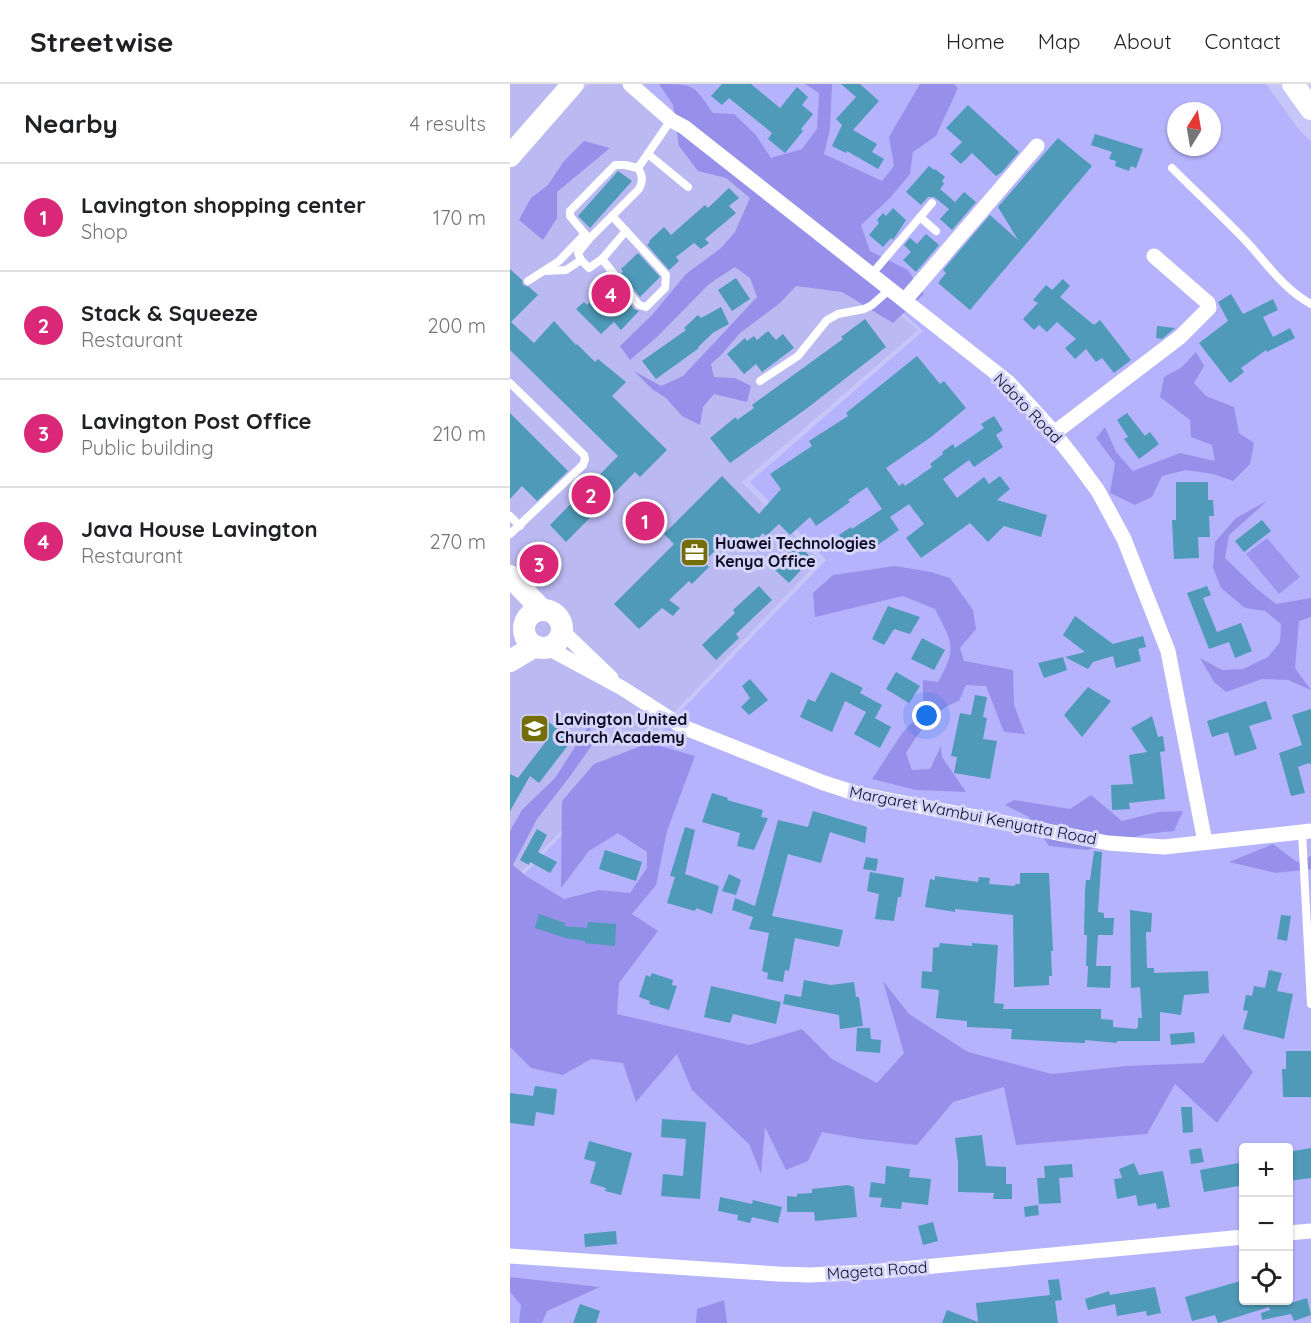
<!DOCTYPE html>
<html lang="en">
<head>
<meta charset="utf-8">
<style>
  body { margin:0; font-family:Quicksand,sans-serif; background:#f2f2f2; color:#202124 }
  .controls { position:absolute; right:18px; bottom:18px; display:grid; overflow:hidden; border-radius:6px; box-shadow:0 2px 4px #0004 }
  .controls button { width:54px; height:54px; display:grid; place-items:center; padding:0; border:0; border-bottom:2px solid #e0e0e0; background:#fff; color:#202124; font:30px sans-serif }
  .compass { position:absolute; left:657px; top:18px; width:54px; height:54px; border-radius:50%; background:#fff; box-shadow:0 2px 4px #0004; rotate:11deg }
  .you { position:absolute; left:417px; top:632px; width:21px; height:21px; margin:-15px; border:4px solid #fff; border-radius:50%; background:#1a73e8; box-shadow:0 0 0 9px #1a73e833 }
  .badge { display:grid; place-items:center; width:39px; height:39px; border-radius:50%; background:#db2777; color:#fff; font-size:20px; font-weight:700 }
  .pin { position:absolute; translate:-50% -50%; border:3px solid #fff; box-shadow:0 2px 6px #0006 }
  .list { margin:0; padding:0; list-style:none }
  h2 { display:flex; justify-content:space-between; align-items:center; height:78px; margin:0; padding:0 24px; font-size:26px }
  h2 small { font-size:20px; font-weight:400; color:#757577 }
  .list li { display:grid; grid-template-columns:39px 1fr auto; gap:18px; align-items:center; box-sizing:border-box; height:108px; padding:0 24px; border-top:2px solid #e0e0e0 }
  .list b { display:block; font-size:22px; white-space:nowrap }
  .list p { margin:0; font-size:20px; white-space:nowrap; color:#757577 }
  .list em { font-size:20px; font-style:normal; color:#757577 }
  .icon { flex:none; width:33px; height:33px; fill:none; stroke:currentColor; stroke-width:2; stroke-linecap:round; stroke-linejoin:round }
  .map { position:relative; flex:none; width:801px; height:1239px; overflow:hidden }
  header { display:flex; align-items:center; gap:36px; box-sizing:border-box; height:84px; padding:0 30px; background:#fff; border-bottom:2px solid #e0e0e0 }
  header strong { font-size:28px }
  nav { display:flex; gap:33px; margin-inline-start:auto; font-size:21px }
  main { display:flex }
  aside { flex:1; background:#fff }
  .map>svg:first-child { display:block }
  .built { fill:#bab9f1 }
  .green { fill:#b6b3fd; fill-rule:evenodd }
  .forest { fill:#9790ea }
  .water { fill:#9b95ee }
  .building { fill:#4e9ab8 }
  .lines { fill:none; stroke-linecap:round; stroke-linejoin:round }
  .lane { stroke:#fff; stroke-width:8 }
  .street { stroke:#fff; stroke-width:15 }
  .secondary { stroke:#fff; stroke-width:22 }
  .labels { text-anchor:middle; stroke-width:6; stroke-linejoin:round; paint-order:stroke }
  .street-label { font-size:16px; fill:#0e0c21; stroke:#d5d5fb }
  .poi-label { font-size:16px; font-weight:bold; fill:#0e0c21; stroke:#d5d5fb; text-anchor:start }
</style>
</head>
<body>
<header>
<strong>Streetwise</strong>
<nav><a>Home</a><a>Map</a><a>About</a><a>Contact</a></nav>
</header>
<main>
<aside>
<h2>Nearby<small>4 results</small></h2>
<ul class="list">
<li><span class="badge">1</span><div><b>Lavington shopping center</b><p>Shop</p></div><em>170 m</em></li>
<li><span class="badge">2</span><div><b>Stack &amp; Squeeze</b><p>Restaurant</p></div><em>200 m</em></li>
<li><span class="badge">3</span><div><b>Lavington Post Office</b><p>Public building</p></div><em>210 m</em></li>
<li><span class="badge">4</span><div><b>Java House Lavington</b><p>Restaurant</p></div><em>270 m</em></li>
</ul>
</aside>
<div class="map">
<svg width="801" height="1239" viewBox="0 0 801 1239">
  <rect width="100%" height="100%" fill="#c7c6f9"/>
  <path class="built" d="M0 0H67L73 6 79 0H127L408 246 232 398 310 476 0 800Z"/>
  <path class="green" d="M132 0H756L787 43 801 58V1239H0V805L316 476 240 398 413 247ZM666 27H702V63H666ZM734 1064H778V1216H734Z"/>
  <g class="forest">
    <path d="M149 0C185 0 183 0 203 29L224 30 245 50 261 74 292 65 307 45 309 9 295 0H322L320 45 314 70 372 97 384 82 379 53 410 0H444L448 4 426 52 403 68 400 90 380 114 351 141 360 167 398 186 414 210 383 239 332 208 286 202 270 219 230 249 211 271 201 280 204 293 225 294 241 302 237 318 204 310 193 323 190 341 172 332 156 314 142 305 124 287 151 302 173 292 247 213 240 194 225 183 199 200 147 253 120 276 110 262 142 231 176 190 211 164 225 148 240 114 216 94 188 87 169 62 163 21Z"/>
    <path d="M74 57 100 64 47 108V134L33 156 9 136 21 114 38 101 54 77Z"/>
    <path d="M686 268 694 282 684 299 696 312 724 323 729 349 744 359 740 380 723 397 703 390 676 386 652 392 642 413 625 421 600 409 605 379 586 354 595 343 606 368 623 387 670 369 705 377 702 361 681 353 680 336 650 313 654 293 672 283Z"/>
    <path d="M757 417 719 451 715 474 747 505 766 520 801 514V533L789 537 785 584 801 606 778 596 752 595 716 608 704 598 690 574 712 586 733 585 758 573 770 558 771 540 755 527 735 524 711 504 703 484 705 458 726 434Z"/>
    <path d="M385 482 421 488 440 494 463 526 466 545 450 564 454 577 503 586 504 621 515 650 494 648 476 602 456 601 449 617C423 626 410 647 396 669L402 686 420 685 431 662 432 673 456 708 406 706 362 695 393 648 413 627V596L428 598C448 563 442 559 425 525L393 512 305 533 303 509 323 491Z"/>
    <path d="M79 641 84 658 61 691 27 735 3 781 16 792 54 815 89 806 120 809 137 784V768L108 749 79 767 51 804 52 717 84 680 139 659 185 672 157 747 146 801 122 830 148 847 109 899 107 930 239 961 292 945 322 975 367 999 394 969 373 897 399 930 458 968 542 990 616 982 693 979 713 950 743 988 707 1039 665 1000 637 1050 506 1061 494 1003 443 1018 407 1061 352 1055 312 1048 298 1077 276 1086 255 1043 251 1090 239 1060 182 1006 167 970 126 1018 113 979 81 975 53 991 21 984 0 963V747L12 726 45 694Z"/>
    <path d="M581 711 612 737 648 728 673 727 664 747 636 750 577 766 539 762 519 733 495 721 504 716 560 725Z"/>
    <path d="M763 760 787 778 801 772V785L766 789 719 778Z"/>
    <path d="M0 1193 90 1203 37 1227 32 1239H9L11 1221 0 1208Z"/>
    <path d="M214 1216 217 1239H186L187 1225Z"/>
  </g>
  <path class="water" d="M757 454 790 493 769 510 736 470Z"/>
  <g class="building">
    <path d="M212 0H241L270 24 287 3 298 13 292 21 303 30 291 45 293 47 275 69 258 55 262 49 219 14 212 21 201 12Z"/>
    <path d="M331 0H350L369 17 343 46 367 60 362 68 374 75 368 85 337 67 336 69 322 62 332 41 326 35 346 13Z"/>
    <path d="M458 21 509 68 492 88 486 92 462 69 451 80 440 70 452 58 436 44Z"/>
    <path d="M585 50 633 65 626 84 621 82 619 87 605 82 606 77 599 75 602 68 581 61Z"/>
    <path d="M548 54 582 82 460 226 428 199 436 189 433 186 480 131 508 156 488 123Z"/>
    <path d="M419 82 424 86 425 85 435 93 432 97 434 100 430 105 445 118 454 108 466 118 442 146 430 135 439 125 424 113H418L411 121 396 108Z"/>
    <path d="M108 87 122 97 80 144 68 132Z"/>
    <path d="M219 104 229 114 219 122 226 129 195 155 199 159 191 165 184 159 166 173 169 177 159 186 137 161 140 158 139 157 154 143 161 151 195 121 198 124Z"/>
    <path d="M383 124 396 136 385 153 383 156 381 154 373 163 359 151 369 139 367 136 373 129 376 132Z"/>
    <path d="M416 150 429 161 406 188 393 176 401 168 394 161 400 154 407 160Z"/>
    <path d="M128 169 150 193 130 213 111 189 113 188 111 185Z"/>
    <path d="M0 185 12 196 13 201 19 203 28 211 1 238 24 259 44 237 66 261 67 260 85 278 88 275 116 298 102 312 157 366 130 393 125 388 56 458 40 441 108 372 0 266Z"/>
    <path d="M226 194 240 215 222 227 208 206Z"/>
    <path d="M553 195 560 202 550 213 584 241 590 236 621 276 604 289 592 274 586 278 576 265 565 275 555 264 566 255 547 238 537 248 529 241 524 246 513 235 528 219 523 216 536 201 542 206Z"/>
    <path d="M102 197 124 225 129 227 111 246 104 238 91 250 66 225 74 218 77 221Z"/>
    <path d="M721 210 733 230 763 215 768 226 753 233 763 253 780 244 785 254 757 268 756 266 731 284 734 288 720 299 689 259 718 237 708 218Z"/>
    <path d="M211 223 219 240 204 248 188 263 189 264 146 295 132 277 176 246 174 244 188 231 191 234Z"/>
    <path d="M355 235 376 263 296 325 220 379 200 354 222 336 226 333 227 336 244 324 242 321 333 255 331 253Z"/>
    <path d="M647 242 665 244 652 255 646 254Z"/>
    <path d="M258 247 266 256 273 250 284 264 252 288 246 280 234 290 217 270 235 254 237 257 244 252 247 256Z"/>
    <path d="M407 272 430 300 434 297 456 324 421 353 376 384 389 402 393 399 395 402 422 383 420 380 433 370 432 368 443 360 445 364 474 344 471 340 484 332 493 346 486 351 493 363 464 383 459 376 433 395 447 414 474 393 479 400 490 392 500 405 487 416 537 431 531 453 494 442 478 458 460 439 411 474 396 454 414 440 399 420 380 433 389 446 362 465 357 458 341 469 329 451 341 443 342 445 372 425 357 403 338 416 340 418 306 442 300 433 280 451 269 440 256 452 253 449 239 463 235 459 227 466 216 455 194 478 199 483 182 500 179 497 159 516 170 524 163 532 152 524 129 545 104 520 164 460 154 450 212 392 249 430 271 405 260 390 302 362 299 357 338 332 336 329Z"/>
    <path d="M0 329 58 387 27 417 12 402 0 415Z"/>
    <path d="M617 329 635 352 640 348 649 360 629 375 614 355 618 353 607 336Z"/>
    <path d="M666 398H698V416H703L704 432H699L700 453H688L689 474 664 475 662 436H666Z"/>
    <path d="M752 436 761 447 734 468 725 457Z"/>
    <path d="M287 460 302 474 279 499 263 484Z"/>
    <path d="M249 502 262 516 226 550 229 554 206 576 192 561 225 529 223 526Z"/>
    <path d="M697 502 701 511 693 514 707 548 731 539 742 567 725 574 719 558 699 565 677 509Z"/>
    <path d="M378 522 410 533 400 550 384 545 374 561 362 555Z"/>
    <path d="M565 532 603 560 633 552 636 563 628 565 631 577 606 584 603 572 583 578 578 585 555 573 575 568 553 551Z"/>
    <path d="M412 554 435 566 424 586 401 575Z"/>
    <path d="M553 573 557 586 534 594 528 579Z"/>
    <path d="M321 588 353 604 350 609 372 621 365 634 381 643 370 664 344 650 356 628 335 617 322 648 290 633 298 615 305 618Z"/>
    <path d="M386 588 410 602 399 619 376 605Z"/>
    <path d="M240 595 258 616 239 631 231 623 240 614 232 602Z"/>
    <path d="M578 603 601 617 572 653 554 631Z"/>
    <path d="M465 611 477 613 473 633 477 634 473 655 487 657 480 695 444 689 447 673 441 672 450 629 461 631Z"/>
    <path d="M756 617 762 635 739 642 747 665 725 672 718 648 702 653 697 637Z"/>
    <path d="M801 625V681L799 679 788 683 795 709 781 712 769 669 792 661 782 631Z"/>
    <path d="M642 632 648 653 653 652 655 667 650 668 655 715 619 719 620 725 602 726 601 701 623 700 619 671 637 668 621 644Z"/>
    <path d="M36 636 62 656 29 699 20 692 0 727V690L8 694 37 656 27 649Z"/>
    <path d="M202 709 218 714 217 716 253 726 251 733 258 734 244 766 227 762 230 749 192 738Z"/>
    <path d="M303 727 357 743 355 759 320 748 311 779 278 770 262 832 333 846 329 863 285 854 279 887 275 886 273 898 257 895 258 889 252 887 259 849 239 845 243 833 222 826 225 814 245 822 268 736 298 743Z"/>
    <path d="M175 743 185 746 175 790 209 802 202 830 186 824 185 827 157 819 165 793 160 792Z"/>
    <path d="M27 745 37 751 28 768 47 778 40 789 20 778 19 781 10 776Z"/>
    <path d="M95 766 132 778 126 797 89 785Z"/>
    <path d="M584 767 592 768 588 828 594 829V834H604L603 851H588L586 882H601L600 904 577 903 578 882H576L577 851H574L575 807 576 796H580Z"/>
    <path d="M356 773 368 775 366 787 353 785Z"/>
    <path d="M360 788 394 794 391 813H388L384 837 365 835 369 810 357 807Z"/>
    <path d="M510 789H539L543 867H541L542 892H539V901L504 903 503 831 445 825V828L415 823 420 795 425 796V792L468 798 469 793 480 794 479 800 505 802V800H510Z"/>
    <path d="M219 790 231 796 226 811 212 807Z"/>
    <path d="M620 826 642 829 641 848H636L637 884H644V889L698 887 699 909 674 911 671 931 650 928V957H607V959L575 956V959L551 958 501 955 502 945 457 943V937L426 934 429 906 411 904 412 887 422 888 423 864 429 863 430 859 462 862V859L488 861 484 919 494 920 493 925H591V935L603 936V943L626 945 628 943V934H632L630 903 621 904Z"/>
    <path d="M29 830 55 839 54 842 77 844 78 838 106 840 105 862 75 859V857L56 854 25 844Z"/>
    <path d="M771 831 781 832 777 857 767 855Z"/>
    <path d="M759 886 772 889 767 907 783 910 774 955 733 945 738 927 733 926 736 911 742 912 744 902 755 904Z"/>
    <path d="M142 889 163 896 162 901 167 902 159 926 139 920 140 917 129 913 136 891 140 893Z"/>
    <path d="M294 896 321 901 344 898 346 913H349L353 942 330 945 329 931 273 920 275 910 291 913Z"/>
    <path d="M201 902 271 918 266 940 223 930 220 939 194 933Z"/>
    <path d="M347 944H360L361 955 371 956 370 969 346 967Z"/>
    <path d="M684 948 685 959 661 961 660 950Z"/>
    <path d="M776 967H801V1013H773L772 985H776Z"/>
    <path d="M25 1002 47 1005 44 1031 26 1028 24 1042 0 1039V1009L23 1012Z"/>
    <path d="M671 1023H682L683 1048 673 1049Z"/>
    <path d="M152 1035 196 1038 190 1115 151 1112 153 1090 173 1092 176 1055 151 1053Z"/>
    <path d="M472 1051 476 1082 496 1083V1100H502V1115H483L484 1109 448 1108V1078L445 1054Z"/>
    <path d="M79 1057 122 1069 111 1111 95 1107 96 1104 80 1099 86 1078 74 1075Z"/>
    <path d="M691 1064 694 1078 681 1080 679 1066Z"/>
    <path d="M801 1064V1094L778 1097V1068Z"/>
    <path d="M734 1078V1101L694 1108 690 1086Z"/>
    <path d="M624 1079 629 1091 653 1087 660 1123 647 1125 646 1119 628 1122 626 1111 607 1115 604 1095 612 1094 609 1085Z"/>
    <path d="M562 1080 563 1093 549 1094 551 1119 529 1120 527 1094H535L534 1082Z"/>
    <path d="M376 1082 400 1085 399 1093 421 1095 418 1121 392 1118 391 1125 370 1123 372 1114 359 1113 361 1098 375 1100Z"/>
    <path d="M338 1101 344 1103 347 1133 305 1137 304 1128H277V1112L287 1113V1110L302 1109V1105Z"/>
    <path d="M210 1113 242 1120 243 1116 272 1123 268 1139 242 1133 240 1139 227 1136 228 1131 208 1127Z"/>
    <path d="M528 1121 529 1131 515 1133 514 1123Z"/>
    <path d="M423 1138 428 1157 413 1161 408 1142Z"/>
    <path d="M106 1147 107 1160 75 1163 74 1150Z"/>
    <path d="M549 1195 552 1216 545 1217 548 1239H432L437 1226 468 1238 466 1219 540 1211 538 1196Z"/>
    <path d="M734 1196V1216H774L775 1221 797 1214 801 1231 784 1237 781 1230 752 1236 751 1229 760 1226 759 1223 708 1239 705 1231 682 1237 675 1213Z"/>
    <path d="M645 1203 651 1229 637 1232 636 1227 607 1232 605 1220 578 1226 575 1215 599 1207 600 1211Z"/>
    <path d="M70 1220 90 1227 86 1239H63Z"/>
  </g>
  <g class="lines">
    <g class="lane">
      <path d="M138 70 178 103"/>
      <path d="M105 81H115L128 84C133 92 133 97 129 105L79 155 60 132V127Z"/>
      <path d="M128 84 161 36"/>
      <path d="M662 84C686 108 711 131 735 156 756 178 773 205 801 220"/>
      <path d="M410 133 426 147"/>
      <path d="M79 155 68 169 71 176 79 184 92 175 116 147 102 132"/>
      <path d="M92 175 129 221 136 223 155 204 156 191 116 147"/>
      <path d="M34 187 56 186 71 176"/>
      <path d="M361 191 422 119"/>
      <path d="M18 197 49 177 75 150"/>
      <path d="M250 297 288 272 317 236 328 230 354 225 362 221 380 205"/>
      <path d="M0 299 74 371 75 375 73 381 0 450"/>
      <path d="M0 432 10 442"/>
      <path d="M792 748 801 920"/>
    </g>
    <g class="street">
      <path d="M120 0 161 36 174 43 499 299 540 344 566 377 588 407 614 455 658 567 695 758"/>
      <path d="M395 216 527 62"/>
      <path d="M544 349 670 253 699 224 698 219 644 172"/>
      <path d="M52 547 101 594"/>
      <path d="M36 563 112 604 173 643 314 699 348 710 598 759 654 763 801 747"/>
      <path d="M778 1149 801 1147"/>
      <path d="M0 1172 268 1190 300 1191 360 1188 734 1153"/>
    </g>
    <g class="secondary">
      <path d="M783 0 801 25"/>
      <path d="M0 72 63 0"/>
      <path d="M0 492 32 526"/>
      <circle cx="33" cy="545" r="19"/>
      <path d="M0 577 25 562"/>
    </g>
  </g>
  <defs>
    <symbol id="office-square" viewBox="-11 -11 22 22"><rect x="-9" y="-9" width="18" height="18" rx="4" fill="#736d0a" stroke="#d5d5fb"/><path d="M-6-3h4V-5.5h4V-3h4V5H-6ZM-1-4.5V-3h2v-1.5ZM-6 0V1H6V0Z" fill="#fff"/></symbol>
    <symbol id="school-square" viewBox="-11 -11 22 22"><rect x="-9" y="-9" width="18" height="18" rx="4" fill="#736d0a" stroke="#d5d5fb"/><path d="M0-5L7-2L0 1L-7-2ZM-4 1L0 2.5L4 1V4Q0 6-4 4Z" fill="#fff"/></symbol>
  </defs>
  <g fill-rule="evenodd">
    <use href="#office-square" x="168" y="452" width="33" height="33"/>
    <use href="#school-square" x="8" y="628" width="33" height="33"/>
  </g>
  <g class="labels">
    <g class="street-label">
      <text transform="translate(518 324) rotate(46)" y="6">Ndoto Road</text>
      <text transform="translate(463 731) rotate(11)" y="6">Margaret Wambui Kenyatta Road</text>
      <text transform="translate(367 1186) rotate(-4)" y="6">Mageta Road</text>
    </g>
    <g class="poi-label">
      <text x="205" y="465">Huawei Technologies<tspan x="205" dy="18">Kenya Office</tspan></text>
      <text x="45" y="641">Lavington United<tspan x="45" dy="18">Church Academy</tspan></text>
    </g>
  </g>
</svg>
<div class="controls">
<button>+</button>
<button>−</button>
<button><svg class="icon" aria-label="locate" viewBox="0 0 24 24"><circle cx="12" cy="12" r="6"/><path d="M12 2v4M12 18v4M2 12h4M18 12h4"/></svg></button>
</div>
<svg class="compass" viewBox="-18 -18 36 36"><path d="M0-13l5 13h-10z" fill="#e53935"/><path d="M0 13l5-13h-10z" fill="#757577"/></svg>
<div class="you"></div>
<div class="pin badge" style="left:135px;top:437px">1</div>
<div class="pin badge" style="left:81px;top:411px">2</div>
<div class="pin badge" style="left:29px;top:480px">3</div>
<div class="pin badge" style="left:101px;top:210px">4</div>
</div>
</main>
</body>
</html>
